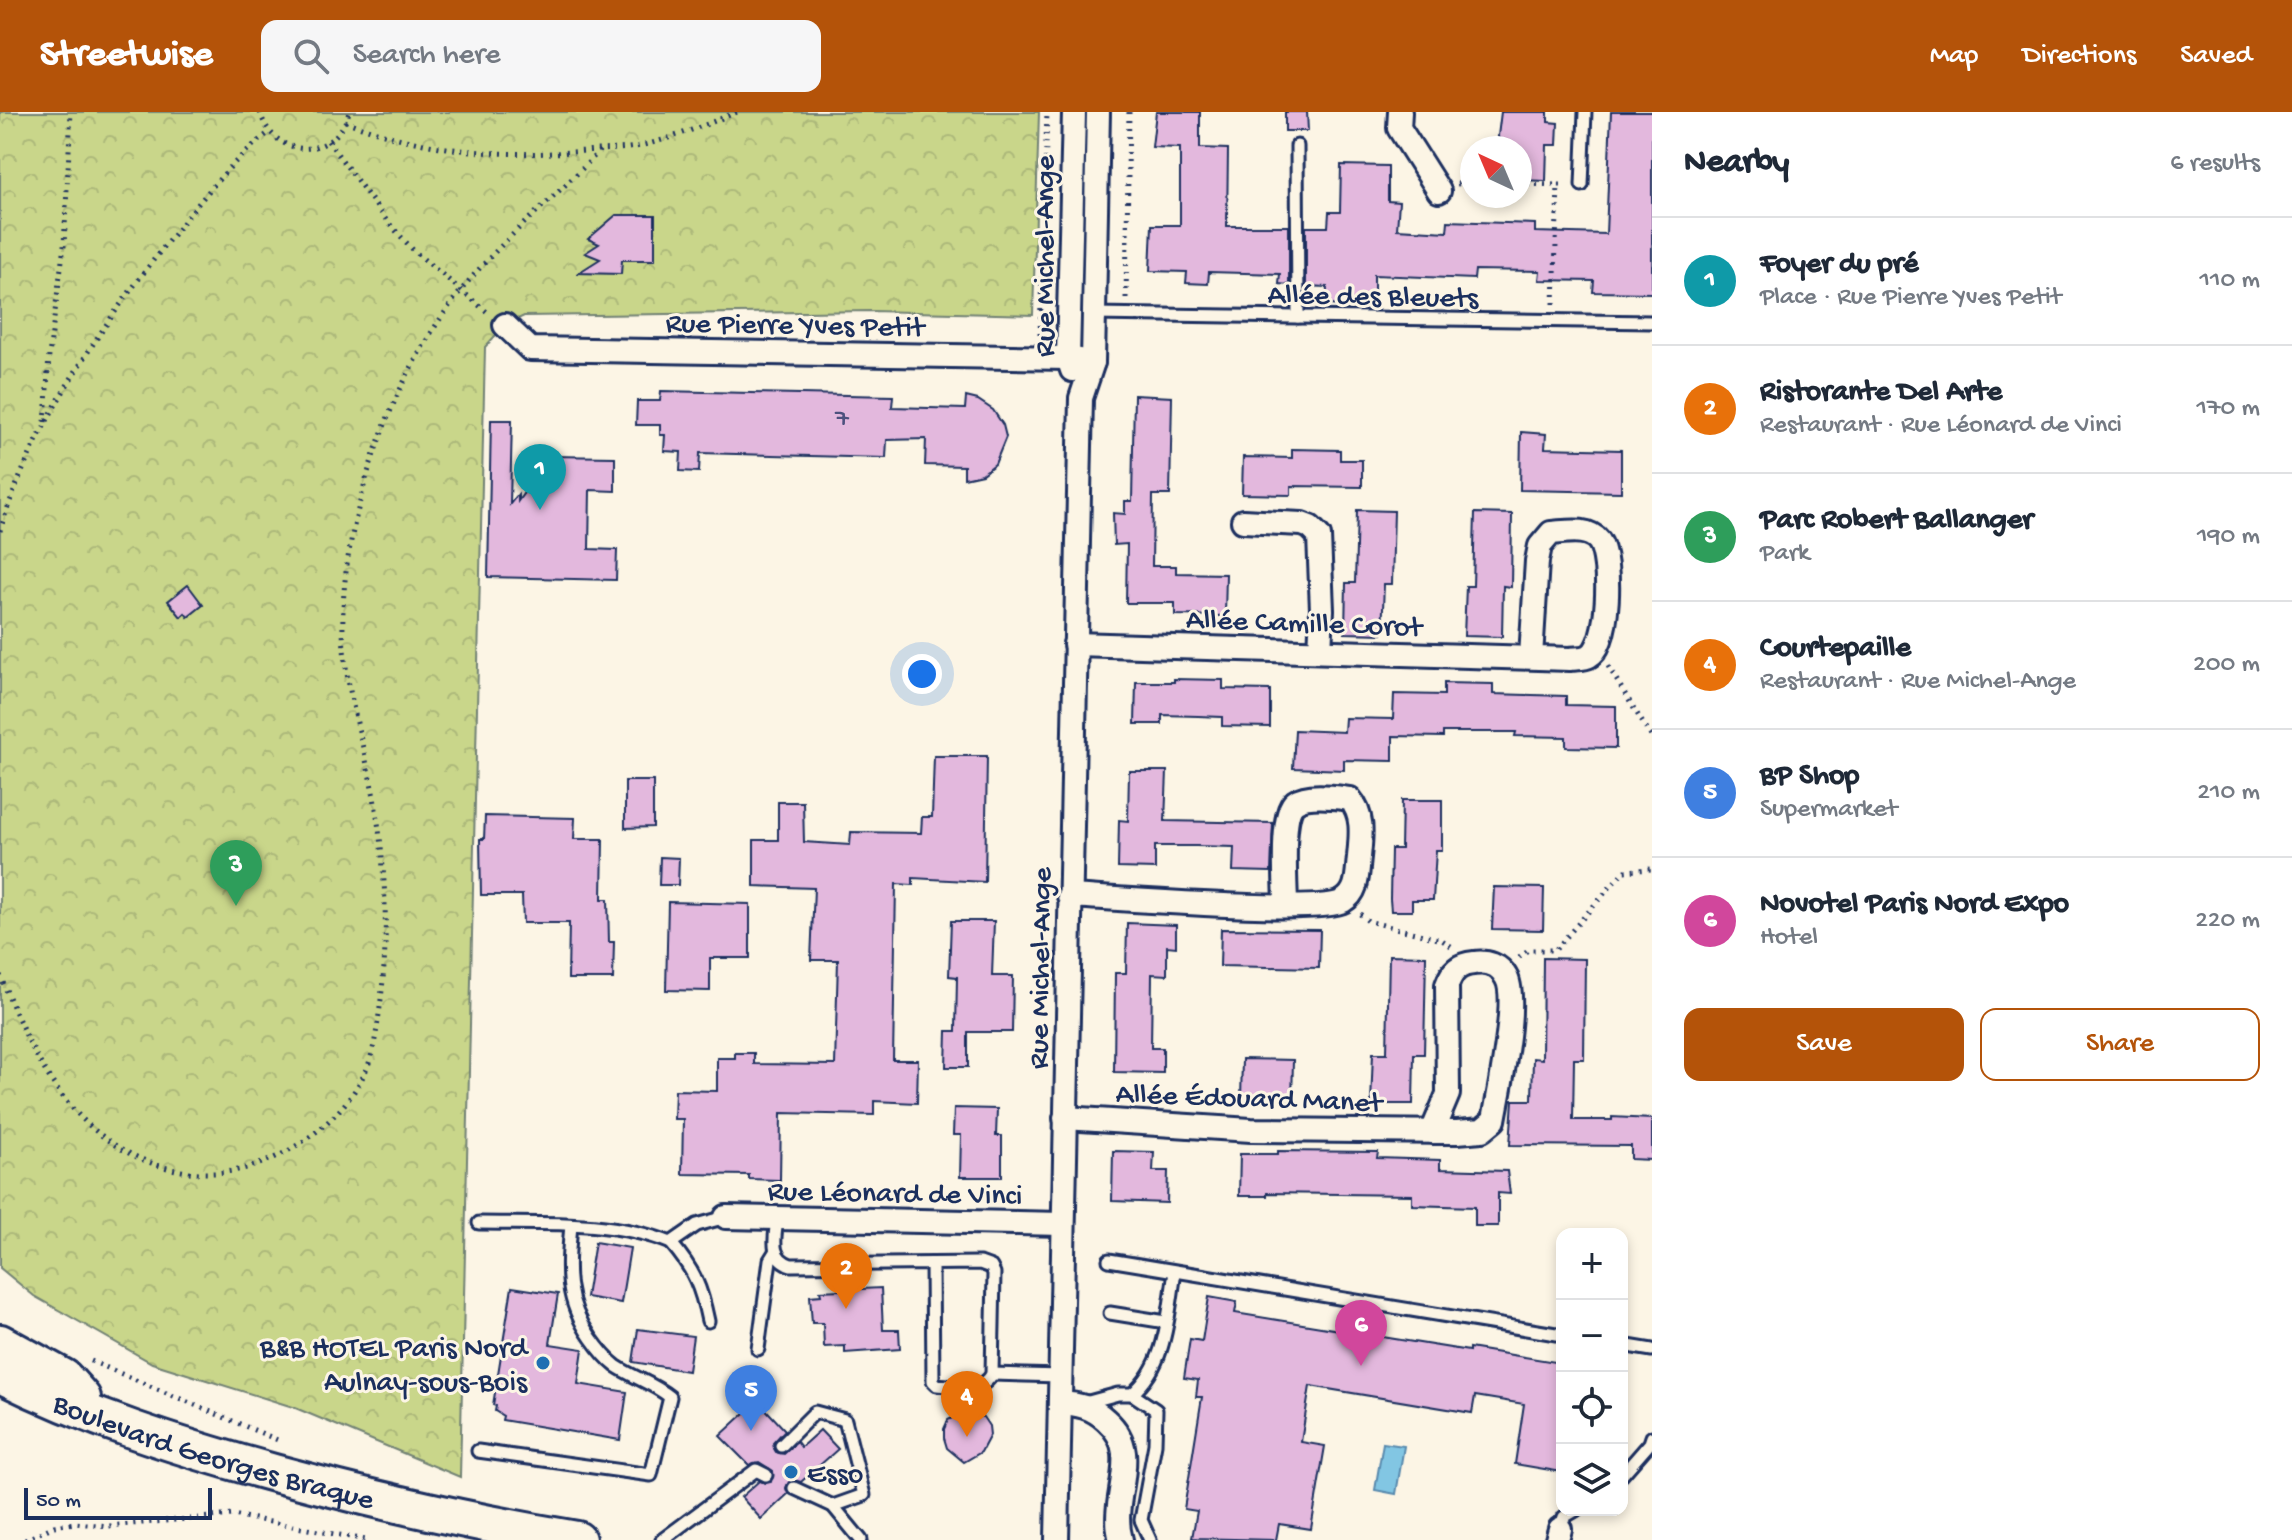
<!DOCTYPE html>
<html lang="en">
<head>
<meta charset="utf-8">
<style>
  body { margin:0; font-family:"Gochi Hand",sans-serif; background:#f6f6f7; color:#1f2937 }
  .controls { position:absolute; right:24px; bottom:24px; display:grid; overflow:hidden; border-radius:16px; box-shadow:0 4px 12px #0003 }
  .controls button { width:72px; height:72px; display:grid; place-items:center; padding:0; border:0; border-bottom:2px solid #e0e1e3; background:#fff; color:#1f2937; font:40px sans-serif }
  .compass { position:absolute; left:1460px; top:24px; width:72px; height:72px; border-radius:50%; background:#fff; box-shadow:0 4px 12px #0003; rotate:316deg }
  .scale { position:absolute; left:24px; bottom:20px; width:188px; box-sizing:border-box; padding-left:8px; border:4px solid #1b2f5e; border-top:0; font-size:22px; line-height:28px; white-space:nowrap; color:#1b2f5e; -webkit-text-stroke:6px #fcf5e5; paint-order:stroke }
  .you { position:absolute; left:922px; top:562px; width:28px; height:28px; margin:-20px; border:6px solid #fff; border-radius:50%; background:#1a73e8; box-shadow:0 0 0 12px #1a73e833 }
  .badge { display:grid; place-items:center; width:52px; height:52px; border-radius:50%; background:#b45309; color:#fff; font-size:26px; font-weight:700 }
  .pin { position:absolute; translate:-50% -66px; filter:drop-shadow(0 2px 4px #0008) }
  .pin::after { content:''; position:absolute; top:42px; width:28px; height:24px; background:inherit; clip-path:polygon(0 0,100% 0,50% 100%) }
  .list { margin:0; padding:0; list-style:none }
  h2 { display:flex; justify-content:space-between; align-items:center; height:104px; margin:0; padding:0 32px; font-size:34px }
  h2 small { font-size:26px; font-weight:400; color:#747a83 }
  .list li { display:grid; grid-template-columns:52px 1fr auto; gap:24px; align-items:center; box-sizing:border-box; height:128px; padding:0 32px; border-top:2px solid #e0e1e3 }
  .list b { display:block; font-size:30px; white-space:nowrap }
  .list p { margin:0; font-size:26px; white-space:nowrap; color:#747a83 }
  .list em { font-size:26px; font-style:normal; color:#747a83 }
  .actions { display:flex; gap:16px; padding:24px 32px }
  .actions a { flex:1; padding:18px 0; border:2px solid #b45309; border-radius:16px; text-align:center; font-size:28px; color:#b45309 }
  .actions .main { background:#b45309; color:#fff }
  .icon { flex:none; width:44px; height:44px; fill:none; stroke:currentColor; stroke-width:2; stroke-linecap:round; stroke-linejoin:round }
  .map { position:relative; flex:none; width:1652px; height:1428px; overflow:hidden }
  header { display:flex; align-items:center; gap:48px; box-sizing:border-box; height:112px; padding:0 40px; background:#b45309; color:#fff }
  header strong { font-size:38px }
  nav { display:flex; gap:44px; margin-inline-start:auto; font-size:28px }
  .search { width:560px; height:72px; background:#f6f6f7; display:flex; align-items:center; gap:20px; box-sizing:border-box; padding:0 28px; border-radius:16px; color:#747a83; font-size:30px }
  main { display:flex }
  aside { flex:1; background:#fff }
  .map>svg:first-child { display:block }
  .park { fill:url(#park-crowns); stroke:#728274; stroke-width:2 }
  .water { fill:#82c6e3; stroke:#598aae; stroke-width:2 }
  .building { fill:#e3b8dd; stroke:#1b2f5e; stroke-width:2 }
  .lines { fill:none; stroke-linecap:round; stroke-linejoin:round }
  .service-casing { stroke:#1b2f5e; stroke-width:17 }
  .minor-casing { stroke:#1b2f5e; stroke-width:28 }
  .primary-casing { stroke:#1b2f5e; stroke-width:42 }
  .path { stroke:#1b2f5e; stroke-width:5; stroke-dasharray:2 6; stroke-linecap:butt }
  .service { stroke:#fcf5e5; stroke-width:11 }
  .minor { stroke:#fcf5e5; stroke-width:22 }
  .primary { stroke:#fcf5e5; stroke-width:36 }
  .poi-dot { fill:#1f6fb2; stroke:#fcf5e5; stroke-width:3 }
  .labels { text-anchor:middle; stroke-width:6; stroke-linejoin:round; paint-order:stroke }
  .number-label { font-size:26px; fill:#4d517e }
  .street-label { font-size:30px; fill:#1b2f5e; stroke:#fcf5e5 }
  .poi-label { font-size:30px; fill:#1b2f5e; stroke:#fcf5e5; text-anchor:end }
</style>
</head>
<body>
<header>
<strong>Streetwise</strong>
<div class="search"><svg class="icon" aria-label="search" viewBox="0 0 24 24"><circle cx="10" cy="10" r="6"/><path d="M15 15l6 6"/></svg>Search here</div>
<nav><a>Map</a><a>Directions</a><a>Saved</a></nav>
</header>
<main>
<div class="map">
<svg width="1652" height="1428" viewBox="0 0 1652 1428">
  <defs>
    <pattern id="park-crowns" width="20" height="18" patternUnits="userSpaceOnUse" patternTransform="scale(2)"><rect width="20" height="18" fill="#c9d68a"/><path d="M2 6a3 3 0 1 1 6 0M12 15a3 3 0 1 1 6 0" fill="none" stroke="#acb87a"/></pattern>
  </defs>
  <rect width="100%" height="100%" fill="#fcf5e5"/>
  <filter id="ink" filterUnits="userSpaceOnUse"><feTurbulence type="fractalNoise" baseFrequency=".0125" numOctaves="2"/><feDisplacementMap in="SourceGraphic" scale="16" xChannelSelector="R" yChannelSelector="G"/><feConvolveMatrix kernelMatrix="1 2 1 2 8 2 1 2 1" color-interpolation-filters="sRGB"/></filter>
  <g filter="url(#ink)">
    <path class="park" d="M0 0H1039L1033 203 871 199 524 204 505 213 485 235 460 1365 293 1295 152 1251 34 1184 0 1156Z"/>
    <path class="water" d="M1383 1331 1404 1334 1396 1382 1375 1378Z"/>
    <g class="building">
      <path d="M1156 0H1200V36L1228 37 1227 114H1289V173L1279 172 1280 162 1209 160 1208 172 1186 171 1187 160 1150 159 1152 113H1180V36L1152 35Z"/>
      <path d="M1285 0H1307L1308 19H1285Z"/>
      <path d="M1501 0H1548V10L1558 11 1557 33H1547L1546 69 1520 68V36H1500L1498 24Z"/>
      <path d="M1611 0H1652V181L1593 180 1594 169 1539 168 1540 159 1475 158 1474 167 1374 163V195L1326 193 1327 175 1306 174V115H1328L1329 100H1340L1341 53 1388 54V89L1399 90 1397 117 1447 120 1448 109 1535 112V120L1606 122Z"/>
      <path d="M616 103H655V148H622L621 162 578 161 600 147 585 141 599 132 588 127Z"/>
      <path d="M661 279 893 284 892 295 965 297 966 285 978 288 993 298 1003 313 1006 325 995 352 982 362 964 366V354L925 353 926 327 887 328 886 346 700 341 699 360 680 359 681 340 664 339 665 323H660V313H636L637 289H660Z"/>
      <path d="M1134 283 1172 285 1170 383H1153L1152 454H1176V461L1226 462 1225 504 1175 503V491H1126L1127 432 1114 433 1113 401 1125 402V389H1132Z"/>
      <path d="M491 308H512L510 392 518 382V389L550 344 615 345V379L590 378 589 437 617 438 616 468 488 465Z"/>
      <path d="M1521 320 1546 322 1545 336 1621 338V380L1520 378Z"/>
      <path d="M1292 337 1340 338V348H1362V375L1291 374V383L1242 382 1243 345 1292 346Z"/>
      <path d="M1357 398 1394 399 1392 472H1384L1382 522 1345 521 1346 471H1355Z"/>
      <path d="M1475 401 1512 402 1511 475 1503 474 1502 525 1464 524 1466 474H1473Z"/>
      <path d="M188 473 203 493 188 505 185 501 181 505 168 489Z"/>
      <path d="M1174 567 1223 568V577L1270 578V615L1222 614V605L1198 604 1162 603V612H1135L1136 570H1174Z"/>
      <path d="M1444 571 1493 572V582L1566 584V593L1616 594V636L1566 635V625L1515 624 1516 620H1443V625L1393 624V649L1344 648V658L1293 656 1295 618 1344 620 1345 606 1393 607 1394 582 1444 583Z"/>
      <path d="M934 644H987L985 770 913 766V773L896 772 893 948H918L917 991 874 989V1003L781 1001 780 1068 749 1067V1063L682 1062 683 1007H674L675 978 717 979V946H735V941H754V952L835 953 838 848H811L814 776 754 774V728H778V690H803L804 730 850 733 851 720 921 721 922 705H932Z"/>
      <path d="M1129 659H1167L1165 709 1273 711 1271 760 1233 759 1234 735 1196 734H1155V757L1118 756 1119 708 1128 709Z"/>
      <path d="M625 669H653V715L625 716Z"/>
      <path d="M1402 688H1442V738H1436L1433 788H1412V799H1391L1390 787 1391 737H1401Z"/>
      <path d="M485 704 575 706 574 727H603L602 787H608L609 830H614L613 867H568L569 811H523L522 783H481L480 727H484Z"/>
      <path d="M660 745 679 746 678 773H659Z"/>
      <path d="M1494 775 1544 776 1543 818 1492 817Z"/>
      <path d="M668 790 750 792V846H710V879L666 878Z"/>
      <path d="M951 809H994L992 864H1013L1012 920H968V955H946L947 919H956L957 865 949 864Z"/>
      <path d="M1127 811 1176 813V835L1167 834V863L1152 862 1151 936H1163V961L1114 960 1115 861H1126Z"/>
      <path d="M1221 817 1320 818 1319 856 1220 854Z"/>
      <path d="M1389 843 1426 844 1424 942H1414L1413 992H1371L1373 941H1387Z"/>
      <path d="M1543 846 1585 847 1584 947H1574L1573 1008H1612V1005L1652 1007V1048L1631 1047V1034L1510 1033 1513 988H1532L1533 946 1542 947Z"/>
      <path d="M1242 947 1293 948 1292 989 1241 988Z"/>
      <path d="M954 996 997 997 996 1024H1002V1065H960L961 1023H953Z"/>
      <path d="M1113 1039 1154 1040 1153 1059H1168L1167 1091 1112 1089Z"/>
      <path d="M1278 1039 1378 1040 1377 1046 1440 1048V1057L1507 1059 1510 1082 1498 1081V1114H1475V1095L1412 1093V1083L1267 1081V1084H1239L1240 1042H1278Z"/>
      <path d="M595 1130 630 1136 621 1191 586 1185Z"/>
      <path d="M850 1166 861 1177 881 1176 883 1218H899L900 1237 845 1241V1234L824 1235 823 1211H812L810 1184 821 1183 820 1179 840 1178Z"/>
      <path d="M512 1175 558 1182 550 1232 583 1237 578 1272 627 1280 620 1328 502 1308 503 1304 495 1299 496 1294 493 1293Z"/>
      <path d="M1209 1185 1237 1190 1235 1201 1469 1239V1236L1562 1251V1360L1515 1352 1524 1292 1475 1284 1472 1301 1310 1274 1301 1330 1325 1334 1311 1417 1279 1412 1276 1428 1192 1426 1197 1399 1184 1397 1202 1285H1196L1198 1268 1184 1266 1190 1227 1202 1229Z"/>
      <path d="M638 1217 693 1224 688 1259 633 1250Z"/>
      <path d="M758 1289 785 1318 773 1331 776 1340 784 1342 797 1330 801 1335 820 1318 838 1337 801 1370 794 1368 789 1370 786 1376 788 1382 761 1407 741 1385 759 1369 766 1371 771 1370 773 1359 759 1350 749 1353 720 1324Z"/>
      <path d="M964 1300 983 1305 989 1314 990 1323 981 1340 964 1350 947 1336 944 1326V1317L948 1308Z"/>
    </g>
    <g class="lines">
      <defs>
        <g id="service">
          <path d="M1297 34 1298 205"/>
          <path d="M1582 73 1585 0"/>
          <path d="M1093 202 1652 210"/>
          <path d="M777 1107C775 1126 769 1146 791 1153L980 1151 991 1155 994 1161 992 1262C982 1282 956 1274 937 1273L933 1269 932 1152"/>
          <path d="M479 1111C542 1112 612 1107 671 1131L697 1113 726 1105"/>
          <path d="M671 1131C694 1158 701 1175 708 1209"/>
          <path d="M1109 1148 1562 1223"/>
          <path d="M1110 1201 1166 1210"/>
          <path d="M1622 1233 1652 1238"/>
          <path d="M758 1237 770 1148 775 1140"/>
          <path d="M992 1262 1060 1264"/>
          <path d="M1132 1282 1156 1298 1155 1332 1141 1408 1150 1428"/>
          <path d="M1085 1291 1118 1282H1132C1167 1252 1168 1203 1175 1160"/>
          <path d="M781 1334 815 1300 845 1308 864 1383 833 1394"/>
          <path d="M478 1339 651 1363 670 1285C653 1271 634 1266 616 1254 607 1247 598 1236 591 1226 564 1187 567 1158 571 1113"/>
          <path d="M1622 1363 1650 1331 1652 1325"/>
          <path d="M794 1376 833 1394 861 1428"/>
          <path d="M1560 1417 1564 1405 1576 1398"/>
          <path d="M662 1428 756 1358 766 1363"/>
        </g>
        <g id="minor">
          <path d="M1400 0 1399 16 1439 79"/>
          <path d="M505 213 530 237 1068 246 1093 250"/>
          <path d="M1072 258 1068 246 1074 0"/>
          <path d="M1243 409 1302 412 1310 415 1319 424 1322 498 1320 539"/>
          <path d="M1075 532 1570 547C1575 546 1584 547 1589 544 1610 533 1612 447 1599 429 1588 415 1567 420 1551 421L1540 434 1537 449 1531 545"/>
          <path d="M1069 784C1112 786 1319 803 1343 789 1359 780 1357 760 1359 745 1361 724 1364 703 1350 687 1334 685 1308 681 1295 690 1280 701 1286 775 1286 794"/>
          <path d="M1065 1006 1251 1018 1457 1020 1482 1018 1494 1008C1499 980 1519 886 1506 865 1500 853 1487 849 1474 851 1459 852 1452 859 1447 873L1448 982 1432 1020"/>
          <path d="M726 1105 1063 1112"/>
          <path d="M1060 1291C1078 1292 1092 1295 1106 1308 1145 1342 1108 1385 1121 1428"/>
          <path d="M1057 1428 1081 286 1093 250 1098 0"/>
          <path d="M1557 1428 1560 1417"/>
        </g>
        <g id="primary">
          <path d="M0 1231 64 1266 82 1286"/>
          <path id="s1" d="M0 1262C88 1306 180 1335 274 1361 374 1388 475 1411 577 1428"/>
        </g>
      </defs>
      <use href="#service" class="service-casing"/>
      <use href="#minor" class="minor-casing"/>
      <use href="#primary" class="primary-casing"/>
      <g class="path">
        <path d="M260 0C274 48 335 49 349 0"/>
        <path d="M345 9C426 40 500 46 585 39 603 37 622 38 640 34 674 26 705 13 737 0"/>
        <path d="M328 29 387 109 414 139 487 200"/>
        <path d="M1457 72 1472 70"/>
        <path d="M1520 72 1558 73"/>
        <path d="M1126 186 1129 0"/>
        <path d="M1554 192 1558 73H1566"/>
        <path d="M1040 223 1047 0"/>
        <path d="M45 310 49 243 64 134 71 0"/>
        <path d="M0 419C33 311 108 204 178 117 205 83 234 46 270 20"/>
        <path d="M1608 554 1652 626"/>
        <path d="M1360 802 1368 809 1442 828 1451 834"/>
        <path d="M1519 845 1528 838H1555L1624 759 1652 757"/>
        <path d="M0 863C28 932 57 1001 125 1039 174 1066 228 1069 278 1044 316 1025 351 994 368 954 373 940 376 924 378 909 389 839 387 767 376 697 368 647 351 598 345 547 338 485 349 427 366 367 392 281 433 202 497 138 531 103 568 73 601 37"/>
        <path d="M91 1249 280 1329"/>
        <path d="M25 1428 54 1414 75 1411 109 1414 233 1403 366 1428"/>
      </g>
      <use href="#service" class="service"/>
      <use href="#minor" class="minor"/>
      <use href="#primary" class="primary"/>
    </g>
  </g>
  <g class="poi-dot">
    <circle cx="543" cy="1251" r="8"/>
    <circle cx="791" cy="1360" r="8"/>
  </g>
  <g class="labels">
    <g class="number-label">
      <text x="842" y="313">7</text>
    </g>
    <g class="street-label">
      <text transform="translate(1043 144) rotate(-90)" y="10">Rue Michel-Ange</text>
      <text transform="translate(1373 182) rotate(1)" y="10">Allée des Bleuets</text>
      <text transform="translate(795 211) rotate(1)" y="10">Rue Pierre Yves Petit</text>
      <text transform="translate(1304 509) rotate(2)" y="10">Allée Camille Corot</text>
      <text transform="translate(1038 856) rotate(-89)" y="10">Rue Michel-Ange</text>
      <text transform="translate(1249 984) rotate(2)" y="10">Allée Édouard Manet</text>
      <text transform="translate(895 1079) rotate(1)" y="10">Rue Léonard de Vinci</text>
      <text dy="10" stroke="none"><textPath href="#s1" startOffset="228">Boulevard Georges Braque</textPath></text>
    </g>
    <g class="poi-label">
      <text x="527" y="1244">B&amp;B HOTEL Paris Nord<tspan x="527" dy="34">Aulnay-sous-Bois</tspan></text>
      <text x="807" y="1370" text-anchor="start">Esso</text>
    </g>
  </g>
</svg>
<div class="controls">
<button>+</button>
<button>−</button>
<button><svg class="icon" aria-label="locate" viewBox="0 0 24 24"><circle cx="12" cy="12" r="6"/><path d="M12 2v4M12 18v4M2 12h4M18 12h4"/></svg></button>
<button><svg class="icon" aria-label="layers" viewBox="0 0 24 24"><path d="M12 4l9 5-9 5-9-5zM3 14l9 5 9-5"/></svg></button>
</div>
<svg class="compass" viewBox="-18 -18 36 36"><path d="M0-13l5 13h-10z" fill="#e53935"/><path d="M0 13l5-13h-10z" fill="#747a83"/></svg>
<div class="scale">50 m</div>
<div class="you"></div>
<div class="pin badge" style="left:540px;top:398px;background:#0f9aa8">1</div>
<div class="pin badge" style="left:846px;top:1197px;background:#e8710a">2</div>
<div class="pin badge" style="left:236px;top:794px;background:#2e9e5b">3</div>
<div class="pin badge" style="left:967px;top:1325px;background:#e8710a">4</div>
<div class="pin badge" style="left:751px;top:1319px;background:#3f7fe0">5</div>
<div class="pin badge" style="left:1361px;top:1254px;background:#d1479c">6</div>
</div>
<aside>
<h2>Nearby<small>6 results</small></h2>
<ul class="list">
<li><span class="badge" style="background:#0f9aa8">1</span><div><b>Foyer du pré</b><p>Place · Rue Pierre Yves Petit</p></div><em>110 m</em></li>
<li><span class="badge" style="background:#e8710a">2</span><div><b>Ristorante Del Arte</b><p>Restaurant · Rue Léonard de Vinci</p></div><em>170 m</em></li>
<li><span class="badge" style="background:#2e9e5b">3</span><div><b>Parc Robert Ballanger</b><p>Park</p></div><em>190 m</em></li>
<li><span class="badge" style="background:#e8710a">4</span><div><b>Courtepaille</b><p>Restaurant · Rue Michel-Ange</p></div><em>200 m</em></li>
<li><span class="badge" style="background:#3f7fe0">5</span><div><b>BP Shop</b><p>Supermarket</p></div><em>210 m</em></li>
<li><span class="badge" style="background:#d1479c">6</span><div><b>Novotel Paris Nord Expo</b><p>Hotel</p></div><em>220 m</em></li>
</ul>
<div class="actions"><a class="main">Save</a><a>Share</a></div>
</aside>
</main>
</body>
</html>
